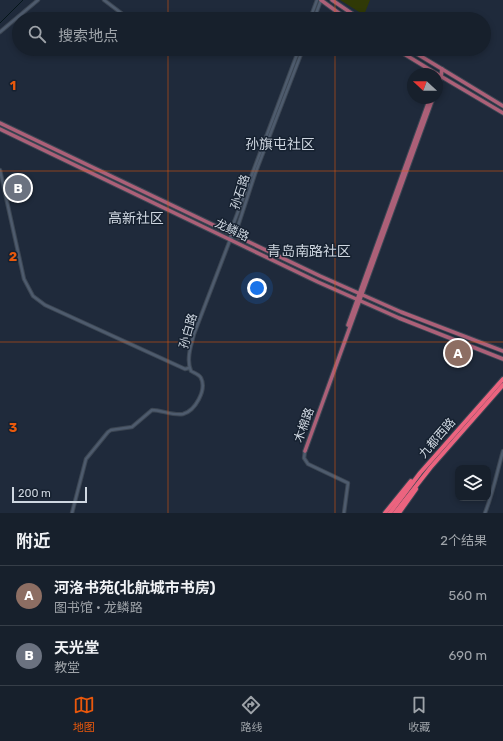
<!DOCTYPE html>
<html lang="zh">
<head>
<meta charset="utf-8">
<style>
  body { margin:0; font-family:Rubik,"Noto Sans SC",sans-serif; background:#202834; color:#f1f3f6 }
  .controls { position:absolute; right:12px; bottom:12px; display:grid; overflow:hidden; border-radius:8px; box-shadow:0 2px 6px #0003 }
  .controls button { width:36px; height:36px; display:grid; place-items:center; padding:0; border:0; border-bottom:1px solid #363e48; background:#17202c; color:#f1f3f6; font:20px sans-serif }
  .compass { position:absolute; left:407px; top:68px; width:36px; height:36px; border-radius:50%; background:#17202c; box-shadow:0 2px 6px #0003; rotate:291deg }
  .scale { position:absolute; left:12px; bottom:10px; width:75px; box-sizing:border-box; padding-left:4px; border:2px solid #cfd7e1; border-top:0; font-size:11px; line-height:14px; white-space:nowrap; color:#cfd7e1; -webkit-text-stroke:3px #162130; paint-order:stroke }
  .you { position:absolute; left:257px; top:288px; width:14px; height:14px; margin:-10px; border:3px solid #fff; border-radius:50%; background:#1a73e8; box-shadow:0 0 0 6px #1a73e833 }
  .badge { display:grid; place-items:center; width:26px; height:26px; border-radius:50%; background:#ea580c; color:#fff; font-size:13px; font-weight:700 }
  .pin { position:absolute; translate:-50% -50%; border:2px solid #fff; box-shadow:0 1px 4px #0006 }
  .list { margin:0; padding:0; list-style:none }
  h2 { display:flex; justify-content:space-between; align-items:center; height:52px; margin:0; padding:0 16px; font-size:17px }
  h2 small { font-size:13px; font-weight:400; color:#9ea3a9 }
  .list li { display:grid; grid-template-columns:26px 1fr auto; gap:12px; align-items:center; box-sizing:border-box; height:60px; padding:0 16px; border-top:1px solid #363e48 }
  .list b { display:block; font-size:15px; white-space:nowrap }
  .list p { margin:0; font-size:13px; white-space:nowrap; color:#9ea3a9 }
  .list em { font-size:13px; font-style:normal; color:#9ea3a9 }
  .icon { flex:none; width:22px; height:22px; fill:none; stroke:currentColor; stroke-width:2; stroke-linecap:round; stroke-linejoin:round }
  .map { position:relative; flex:none; width:503px; height:513px; overflow:hidden }
  .search { position:absolute; background:#17202c; box-shadow:0 2px 6px #0003; left:12px; right:12px; top:12px; height:44px; display:flex; align-items:center; gap:10px; box-sizing:border-box; padding:0 14px; border-radius:22px; color:#9ea3a9; font-size:15px }
  .sheet { height:172px; background:#17202c }
  nav { display:flex; justify-content:space-around; align-items:center; box-sizing:border-box; height:56px; border-top:1px solid #363e48; background:#17202c; font-size:11px; color:#9ea3a9 }
  nav a { display:grid; justify-items:center; gap:2px }
  nav .on { color:#ea580c }
  .map>svg:first-child { display:block }
  .green { fill:#303906 }
  .lines { fill:none; stroke-linecap:round; stroke-linejoin:round }
  .stream { stroke:#05161a; stroke-width:1 }
  .minor-casing { stroke:#3c4653; stroke-width:4.5 }
  .major-casing { stroke:#3c4653; stroke-width:5.5 }
  .highway-casing { stroke:#3c4653; stroke-width:6 }
  .minor { stroke:#4e5b6d; stroke-width:2.5 }
  .major { stroke:#ac6078; stroke-width:3.5 }
  .highway { stroke:#eb647f; stroke-width:4 }
  .grid { fill:none; stroke:#e8590c; stroke-width:1; stroke-opacity:0.55 }
  .labels { text-anchor:middle; stroke-width:3; stroke-linejoin:round; paint-order:stroke }
  .street-label { font-size:12px; fill:#cfd7e1; stroke:#162130 }
  .quarter-label { font-size:14px; fill:#cfd7e1; stroke:#162130 }
  .grid-label { font-size:13px; text-anchor:middle; font-weight:bold; fill:#e8590c; stroke:#162130; stroke-width:3; stroke-linejoin:round; paint-order:stroke }
</style>
</head>
<body>
<div class="map">
<svg width="503" height="513" viewBox="0 0 503 513">
  <rect width="100%" height="100%" fill="#1f2a3b"/>
  <path class="green" d="M340 0H370L364 15Z"/>
  <g class="lines">
    <path class="stream" d="M0 23 23 0"/>
    <defs>
      <g id="minor">
        <path d="M104 0 129 19"/>
        <path d="M310 19 317 0"/>
        <path d="M314 19 321 0"/>
        <path d="M0 32 38 0"/>
        <path d="M0 170 24 279 33 296 45 305 185 369 189 368"/>
        <path d="M230 239 235 235 255 174 303 49"/>
        <path d="M305 451 304 458 308 464 348 483 344 513"/>
        <path d="M72 513 86 459 108 432 111 430 132 427 152 410C161 410 174 416 183 414 195 411 207 390 201 378 199 374 194 373 191 371 186 360 191 345 194 334L230 240V233L299 49"/>
        <path d="M485 513C493 493 497 472 503 451"/>
      </g>
      <g id="major">
        <path d="M321 0 347 19"/>
        <path d="M332 0 360 19"/>
        <path d="M396 49 437 74"/>
        <path d="M409 49 503 106"/>
        <path d="M437 74 503 113"/>
        <path d="M437 87 441 77 442 69"/>
        <path d="M0 123 320 276 401 312 503 351"/>
        <path d="M0 129 318 282 399 318 503 359"/>
        <path d="M348 325 430 98"/>
        <path d="M305 451 433 98"/>
      </g>
      <g id="highway">
        <path d="M385 513 411 481"/>
        <path d="M390 513 420 473 503 379"/>
        <path d="M395 513 431 467 503 385"/>
        <path d="M399 513 416 489"/>
      </g>
    </defs>
    <use href="#minor" class="minor-casing"/>
    <use href="#major" class="major-casing"/>
    <use href="#highway" class="highway-casing"/>
    <use href="#minor" class="minor"/>
    <use href="#major" class="major"/>
    <use href="#highway" class="highway"/>
  </g>
  <path class="grid" d="M168 0V19M335 0V19M168 49V513M335 49V513M0 171H503M0 342H503"/>
  <g class="labels">
    <g class="street-label">
      <text transform="translate(240 192) rotate(-72)" y="4">孙石路</text>
      <text transform="translate(232 230) rotate(25)" y="4">龙鳞路</text>
      <text transform="translate(188 331) rotate(-74)" y="4">孙白路</text>
      <text transform="translate(304 425) rotate(-70)" y="4">木棉路</text>
      <text transform="translate(437 438) rotate(-49)" y="4">九都西路</text>
    </g>
    <g class="quarter-label">
      <text x="280" y="149">孙旗屯社区</text>
      <text x="136" y="223">高新社区</text>
      <text x="309" y="256">青岛南路社区</text>
    </g>
  </g>
  <g class="grid-label">
    <text x="13" y="90">1</text>
    <text x="13" y="261">2</text>
    <text x="13" y="432">3</text>
  </g>
</svg>
<div class="controls">
<button><svg class="icon" aria-label="layers" viewBox="0 0 24 24"><path d="M12 4l9 5-9 5-9-5zM3 14l9 5 9-5"/></svg></button>
</div>
<svg class="compass" viewBox="-18 -18 36 36"><path d="M0-13l5 13h-10z" fill="#e53935"/><path d="M0 13l5-13h-10z" fill="#9ea3a9"/></svg>
<div class="scale">200 m</div>
<div class="you"></div>
<div class="pin badge" style="left:458px;top:353px;background:#8d6e63">A</div>
<div class="pin badge" style="left:18px;top:188px;background:#6b7280">B</div>
<div class="search"><svg class="icon" aria-label="search" viewBox="0 0 24 24"><circle cx="10" cy="10" r="6"/><path d="M15 15l6 6"/></svg>搜索地点</div>
</div>
<section class="sheet">
<h2>附近<small>2个结果</small></h2>
<ul class="list">
<li><span class="badge" style="background:#8d6e63">A</span><div><b>河洛书苑(北航城市书房)</b><p>图书馆 · 龙鳞路</p></div><em>560 m</em></li>
<li><span class="badge" style="background:#6b7280">B</span><div><b>天光堂</b><p>教堂</p></div><em>690 m</em></li>
</ul>
</section>
<nav>
<a class="on"><svg class="icon" aria-label="map" viewBox="0 0 24 24"><path d="M3 6l6-2 6 2 6-2v14l-6 2-6-2-6 2zM9 4v14M15 6v14"/></svg>地图</a>
<a><svg class="icon" aria-label="directions" viewBox="0 0 24 24"><path d="M12 3l9 9-9 9-9-9zM9 14v-3h6M13 9l2 2-2 2"/></svg>路线</a>
<a><svg class="icon" aria-label="saved" viewBox="0 0 24 24"><path d="M7 4h10v16l-5-4-5 4z"/></svg>收藏</a>
</nav>
</body>
</html>
